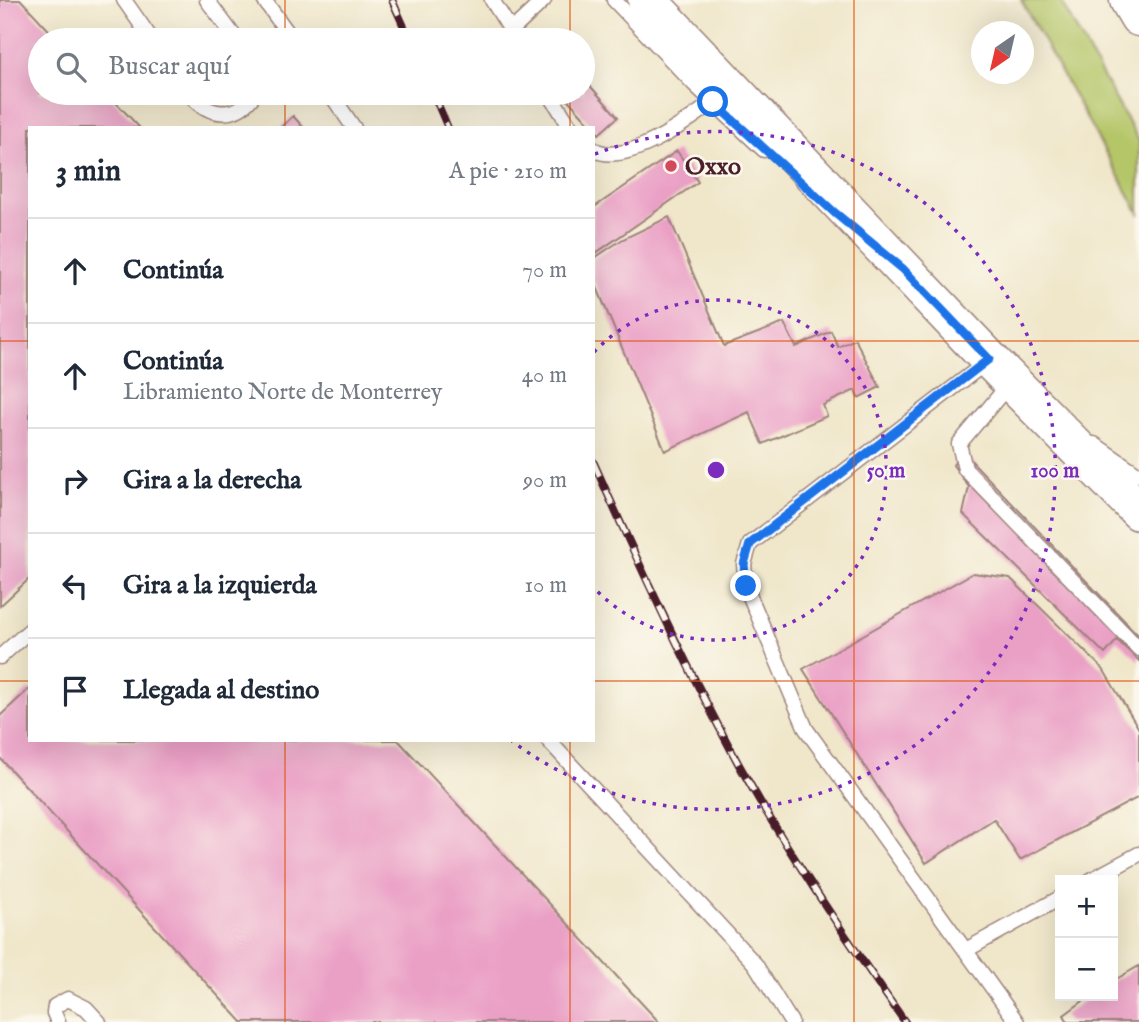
<!DOCTYPE html>
<html lang="es">
<head>
<meta charset="utf-8">
<style>
  body { margin:0; font-family:"IM FELL English",serif; background:#f2f2f3; color:#1f2937 }
  .controls { position:absolute; right:21px; bottom:21px; display:grid; overflow:hidden; border-radius:0px; box-shadow:0 7px 28px #0002 }
  .controls button { width:63px; height:63px; display:grid; place-items:center; padding:0; border:0; border-bottom:2px solid #e0e1e3; background:#fff; color:#1f2937; font:35px sans-serif }
  .compass { position:absolute; left:971px; top:21px; width:63px; height:63px; border-radius:50%; background:#fff; box-shadow:0 7px 28px #0002; rotate:214deg }
  .stop { position:absolute; width:21px; height:21px; margin:-16px; border:5px solid #1a73e8; border-radius:50%; background:#fff }
  .stop.end { background:#1a73e8; border-color:#fff; box-shadow:0 2px 7px #0008 }
  .list { margin:0; padding:0; list-style:none }
  h2 { display:flex; justify-content:space-between; align-items:center; height:91px; margin:0; padding:0 28px; font-size:30px }
  h2 small { font-size:23px; font-weight:400; color:#747a83 }
  .list li { display:grid; grid-template-columns:46px 1fr auto; gap:21px; align-items:center; box-sizing:border-box; height:105px; padding:0 28px; border-top:2px solid #e0e1e3 }
  .list b { display:block; font-size:26px; white-space:nowrap }
  .list p { margin:0; font-size:23px; white-space:nowrap; color:#747a83 }
  .list em { font-size:23px; font-style:normal; color:#747a83 }
  .icon { flex:none; width:38px; height:38px; fill:none; stroke:currentColor; stroke-width:2; stroke-linecap:round; stroke-linejoin:round }
  .map { position:relative; flex:none; width:1139px; height:1022px; overflow:hidden }
  .search { position:absolute; background:#fff; box-shadow:0 7px 28px #0002; left:28px; top:28px; width:567px; height:77px; display:flex; align-items:center; gap:18px; box-sizing:border-box; padding:0 24px; border-radius:38px; color:#747a83; font-size:26px }
  .panel { position:absolute; background:#fff; box-shadow:0 7px 28px #0002; left:28px; top:126px; width:567px; height:616px; border-radius:0px }
  .map>svg:first-child { display:block }
  .green { fill:#b5c669; stroke:#80724a; stroke-width:2 }
  .building { fill:#ea9fc5 }
  .lines { fill:none; stroke-linecap:round; stroke-linejoin:round }
  .lane-casing { stroke:#9d837b; stroke-width:17 }
  .primary-casing { stroke:#9d837b; stroke-width:41 }
  .highway-casing { stroke:#9d837b; stroke-width:41 }
  .lane { stroke:#fff; stroke-width:14 }
  .primary { stroke:#fff; stroke-width:38 }
  .highway { stroke:#fff; stroke-width:38 }
  .rail-casing { stroke:#4a1f2b; stroke-width:8 }
  .rail { stroke:#fbf7ec; stroke-width:5; stroke-dasharray:16; stroke-linecap:butt }
  .route { stroke:#1a73e8; stroke-width:9 }
  .grid { fill:none; stroke:#e0560e; stroke-width:2; stroke-opacity:0.55 }
  .ring { fill:none; stroke:#7b2cbf; stroke-width:3.5; stroke-dasharray:3.5 7 }
  .poi-dot { fill:#d1495b; stroke:#fbf7ec; stroke-width:2.5 }
  .labels { text-anchor:middle; stroke-width:5; stroke-linejoin:round; paint-order:stroke }
  .poi-label { font-size:24px; font-weight:bold; fill:#4a1f2b; stroke:#fbf7ec; text-anchor:start }
  .centre { fill:#7b2cbf; stroke:#fbf7ec; stroke-width:3.5 }
  .ring-label { font-size:21px; text-anchor:middle; font-weight:bold; fill:#7b2cbf; stroke:#fbf7ec; stroke-width:5; stroke-linejoin:round; paint-order:stroke }
</style>
</head>
<body>
<div class="map">
<svg width="1139" height="1022" viewBox="0 0 1139 1022">
  <rect width="100%" height="100%" fill="#fbf7ec"/>
  <filter id="ink" filterUnits="userSpaceOnUse"><feTurbulence type="fractalNoise" baseFrequency=".0143" numOctaves="2"/><feDisplacementMap in="SourceGraphic" scale="14" xChannelSelector="R" yChannelSelector="G"/><feConvolveMatrix kernelMatrix="1 2 1 2 8 2 1 2 1" color-interpolation-filters="sRGB"/></filter>
  <filter id="wash" filterUnits="userSpaceOnUse"><feTurbulence type="fractalNoise" baseFrequency=".00686" numOctaves="4" result="noise"/><feDisplacementMap in="SourceGraphic" scale="28" xChannelSelector="R" yChannelSelector="G"/><feGaussianBlur stdDeviation="1.57" result="paint"/><feColorMatrix in="noise" values="0 0 0 0 0 0 0 0 0 0 0 0 0 0 0 0 0 1.4 0 .05"/><feComposite in="paint" operator="in"/></filter>
  <g filter="url(#wash)">
    <rect width="100%" height="100%" fill="#f0e7cb"/>
    <path class="green" d="M1021 0H1060L1139 141V213Z"/>
    <g id="blocks">
      <g class="building">
        <path d="M0 0H21L58 40H40V93H107L140 128H30V578L0 606Z"/>
        <path d="M583 78 618 117 599 134 562 93H583Z"/>
        <path d="M293 116 304 128H280Z"/>
        <path d="M677 151 698 182 593 255V208Z"/>
        <path d="M669 217 724 346 784 323 796 347 831 331 838 347 855 339 880 387 858 398 855 390 823 405 827 416 763 444 749 412 665 451 593 278V259L623 239Z"/>
        <path d="M963 452 1139 636V661L1117 640 1105 654 963 514 969 487 953 465Z"/>
        <path d="M973 573 1010 578 1103 669 1139 729V797L1020 860 994 819 926 863 803 669Z"/>
        <path d="M30 688V740H398L659 1022H242L0 758V716Z"/>
        <path d="M1139 966V1022H1068L1064 1015 1090 996H1113V981Z"/>
      </g>
    </g>
  </g>
  <g filter="url(#ink)">
    <use href="#blocks" fill-opacity="0" stroke="#9d837b" stroke-width="2"/>
    <g class="lines">
      <defs>
        <g id="lane">
          <path d="M124 0 152 40"/>
          <path d="M207 0 237 40"/>
          <path d="M264 0 293 40"/>
          <path d="M492 0 517 40"/>
          <path d="M614 0 694 84 764 150"/>
          <path d="M511 31 544 0"/>
          <path d="M189 93C208 117 237 121 255 93"/>
          <path d="M330 93 354 128"/>
          <path d="M549 93 571 128"/>
          <path d="M593 149C626 169 692 118 719 98"/>
          <path d="M988 361 750 544 744 564 746 587 806 729 1017 1022"/>
          <path d="M1010 383 959 444 965 469 1139 649"/>
          <path d="M1094 444 1139 475"/>
          <path d="M0 657 30 630"/>
          <path d="M548 740 755 964 791 1022"/>
          <path d="M1091 880 1139 854"/>
          <path d="M966 950 1060 898"/>
          <path d="M58 1022 54 1013 55 1006 68 999 86 1008 99 1022"/>
        </g>
        <path id="primary" d="M647 0 989 359 1139 511"/>
        <path id="highway" d="M1129 0 1139 17"/>
      </defs>
      <use href="#lane" class="lane-casing"/>
      <use href="#primary" class="primary-casing"/>
      <use href="#highway" class="highway-casing"/>
      <use href="#lane" class="lane"/>
      <use href="#primary" class="primary"/>
      <use href="#highway" class="highway"/>
      <defs>
        <g id="rail">
          <path d="M392 0 410 40"/>
          <path d="M433 93 448 128"/>
          <path d="M593 461C638 563 685 665 738 763 788 853 846 938 905 1022"/>
        </g>
      </defs>
      <use href="#rail" class="rail-casing"/>
      <use href="#rail" class="rail"/>
    </g>
  </g>
  <g class="lines" filter="url(#ink)">
    <path class="route" d="M713 102 835 213 903 269 989 359 750 544 744 564 746 586"/>
  </g>
  <path class="grid" d="M285 0V40M570 0V40M854 0V1022M285 93V128M570 93V128M0 341H30M593 341H1139M0 681H30M593 681H1139M285 740V1022M570 740V1022"/>
  <g class="ring">
    <path d="M594 352A170 170 0 1 1 594 588"/>
    <path d="M595 154A339 339 0 1 1 512 741"/>
  </g>
  <circle class="poi-dot" cx="671" cy="166" r="7"/>
  <g class="labels">
    <g class="poi-label">
      <text x="685" y="174">Oxxo</text>
    </g>
  </g>
  <circle cx="716" cy="470" r="10" class="centre"/>
  <g class="ring-label">
    <text x="886" y="477">50 m</text>
    <text x="1055" y="477">100 m</text>
  </g>
</svg>
<div class="controls">
<button>+</button>
<button>−</button>
</div>
<svg class="compass" viewBox="-18 -18 36 36"><path d="M0-13l5 13h-10z" fill="#e53935"/><path d="M0 13l5-13h-10z" fill="#747a83"/></svg>
<div class="stop" style="left:713px;top:102px"></div>
<div class="stop end" style="left:746px;top:586px"></div>
<div class="search"><svg class="icon" aria-label="search" viewBox="0 0 24 24"><circle cx="10" cy="10" r="6"/><path d="M15 15l6 6"/></svg>Buscar aquí</div>
<section class="panel">
<h2>3 min<small>A pie · 210 m</small></h2>
<ul class="list">
<li><svg class="icon" aria-label="ahead" viewBox="0 0 24 24"><path d="M12 20V5M6 11l6-6 6 6"/></svg><div><b>Continúa</b></div><em>70 m</em></li>
<li><svg class="icon" aria-label="ahead" viewBox="0 0 24 24"><path d="M12 20V5M6 11l6-6 6 6"/></svg><div><b>Continúa</b><p>Libramiento Norte de Monterrey</p></div><em>40 m</em></li>
<li><svg class="icon" aria-label="right" viewBox="0 0 24 24"><path d="M7 20v-9h11M14 6l5 5-5 5"/></svg><div><b>Gira a la derecha</b></div><em>90 m</em></li>
<li><svg class="icon" aria-label="left" viewBox="0 0 24 24"><path d="M17 20v-9H6M10 6l-5 5 5 5"/></svg><div><b>Gira a la izquierda</b></div><em>10 m</em></li>
<li><svg class="icon" aria-label="arrive" viewBox="0 0 24 24"><path d="M6 21V4h12l-3 4 3 4H6"/></svg><div><b>Llegada al destino</b></div></li>
</ul>
</section>
</div>
</body>
</html>
